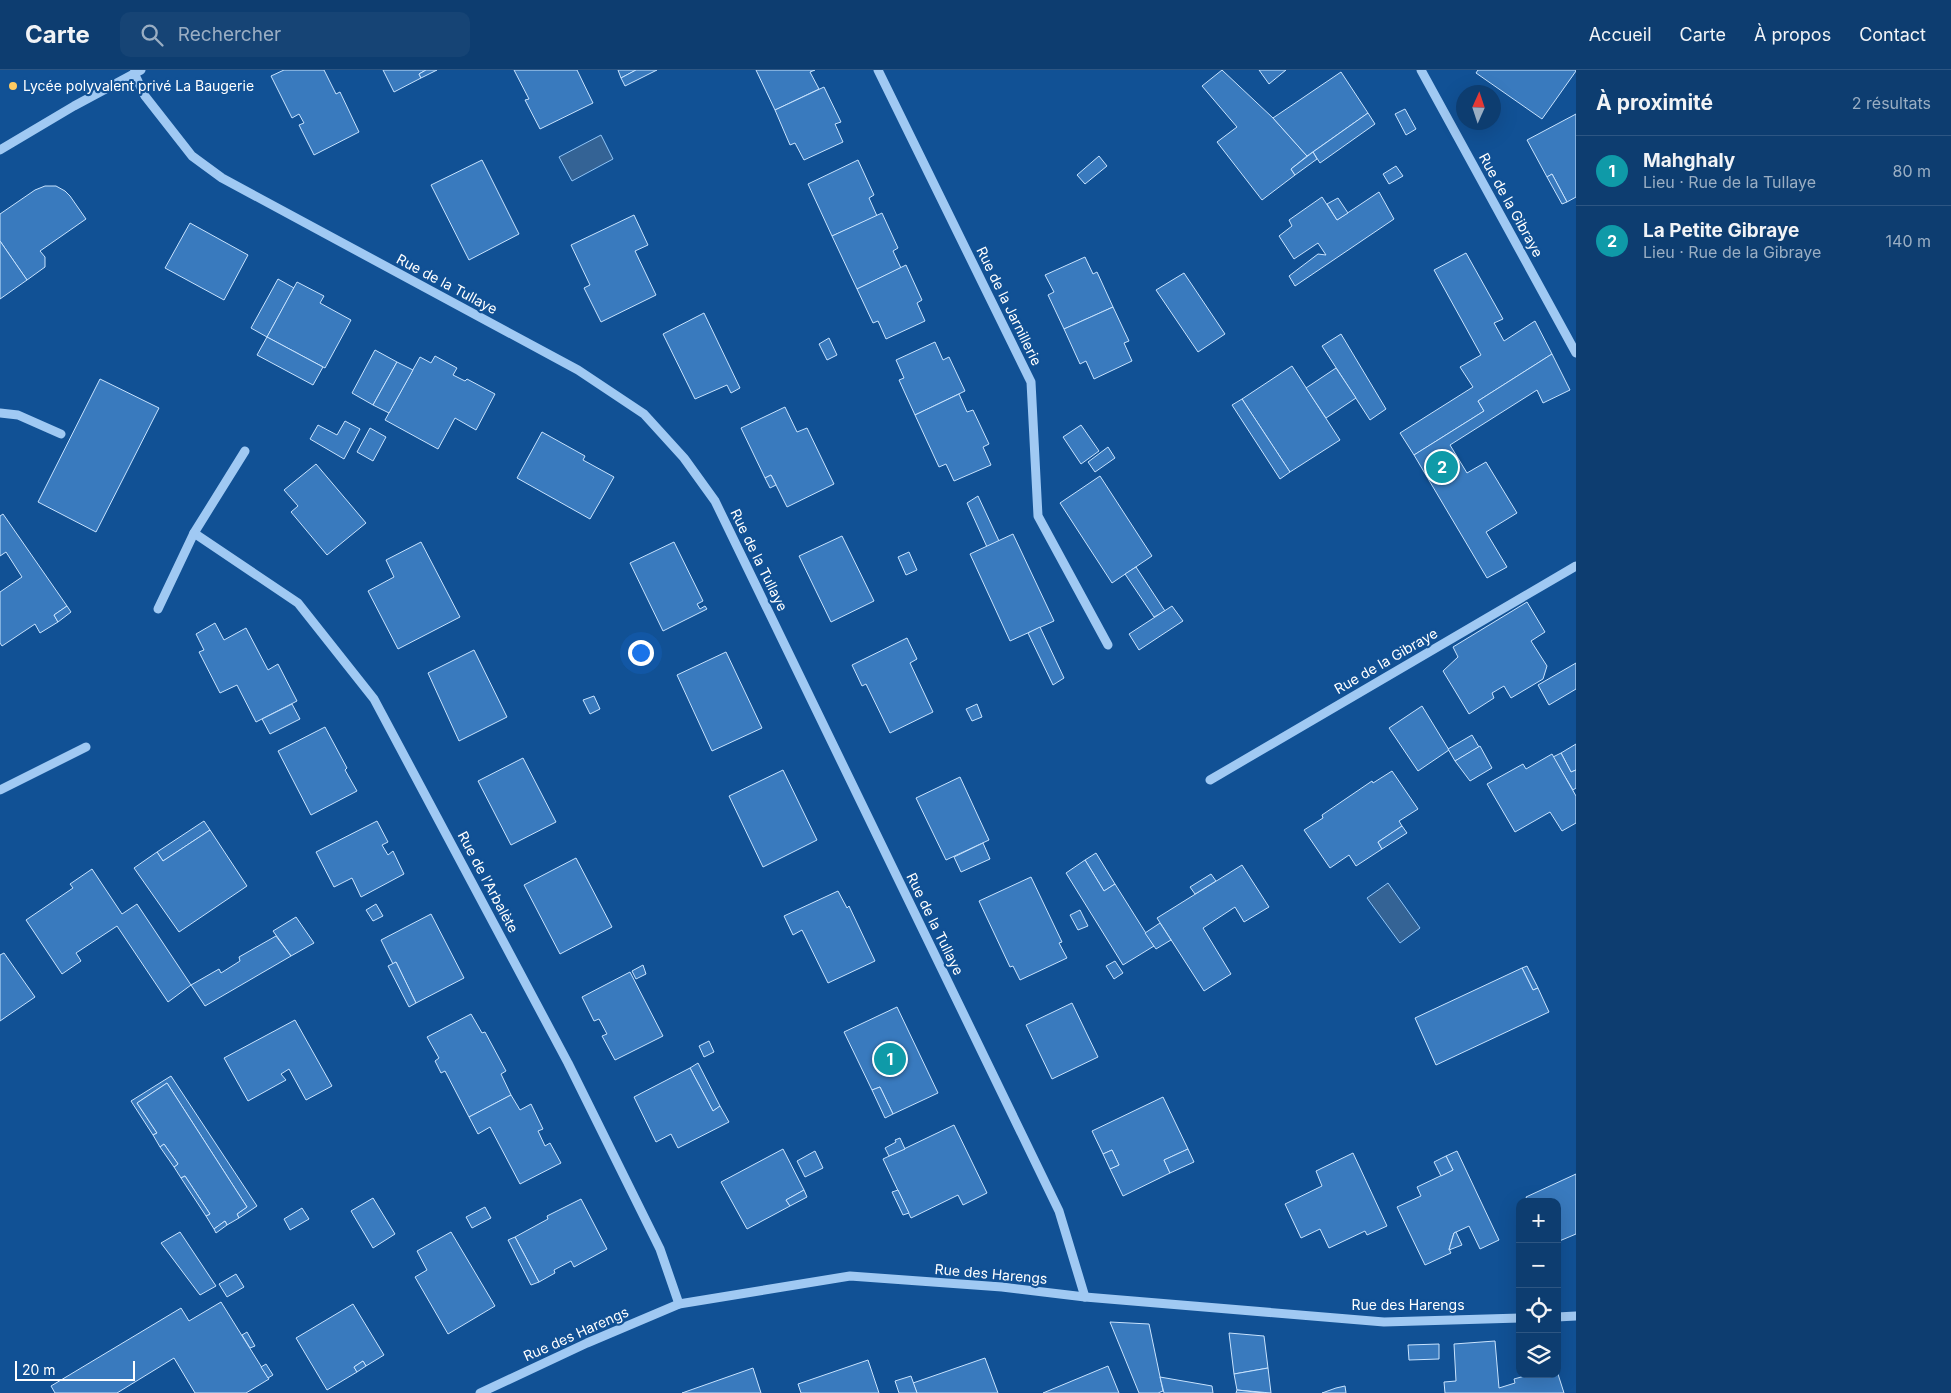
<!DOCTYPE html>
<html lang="fr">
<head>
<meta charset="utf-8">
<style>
  body { margin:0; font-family:Inter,sans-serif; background:#164475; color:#f1f3f6 }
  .controls { position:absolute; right:15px; bottom:15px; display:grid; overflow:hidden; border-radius:10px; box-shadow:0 5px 20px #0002 }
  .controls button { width:45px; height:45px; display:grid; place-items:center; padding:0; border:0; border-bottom:1px solid #2d5683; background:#0d3d70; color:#f1f3f6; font:25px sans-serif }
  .compass { position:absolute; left:1456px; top:15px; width:45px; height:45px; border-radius:50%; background:#0d3d70; box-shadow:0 5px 20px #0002; rotate:3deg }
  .scale { position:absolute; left:15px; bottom:12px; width:120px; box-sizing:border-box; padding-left:5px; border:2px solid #fff; border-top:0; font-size:14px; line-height:18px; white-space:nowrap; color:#fff; -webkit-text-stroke:4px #115195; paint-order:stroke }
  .you { position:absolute; left:640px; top:582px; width:18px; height:18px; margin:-12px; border:4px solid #fff; border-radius:50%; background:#1a73e8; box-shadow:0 0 0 8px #1a73e833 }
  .badge { display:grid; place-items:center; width:32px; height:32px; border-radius:50%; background:#ffcb62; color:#fff; font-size:16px; font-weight:700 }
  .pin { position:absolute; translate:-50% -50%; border:2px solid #fff; box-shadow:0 1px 5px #0006 }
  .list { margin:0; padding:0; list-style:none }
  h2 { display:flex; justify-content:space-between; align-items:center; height:65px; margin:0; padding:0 20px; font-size:21px }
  h2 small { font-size:16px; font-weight:400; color:#9aaec3 }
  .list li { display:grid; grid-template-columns:32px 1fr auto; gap:15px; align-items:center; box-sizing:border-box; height:70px; padding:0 20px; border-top:1px solid #2d5683 }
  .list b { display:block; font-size:19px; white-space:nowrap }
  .list p { margin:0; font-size:16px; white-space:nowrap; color:#9aaec3 }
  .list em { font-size:16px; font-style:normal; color:#9aaec3 }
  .icon { flex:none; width:28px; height:28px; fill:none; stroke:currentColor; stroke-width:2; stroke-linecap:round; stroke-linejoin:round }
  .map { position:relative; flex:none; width:1576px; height:1323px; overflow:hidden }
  header { display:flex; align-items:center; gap:30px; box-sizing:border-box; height:70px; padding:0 25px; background:#0d3d70; border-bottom:1px solid #2d5683 }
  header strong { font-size:24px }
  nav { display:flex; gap:28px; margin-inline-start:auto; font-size:18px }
  .search { width:350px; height:45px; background:#164475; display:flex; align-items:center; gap:12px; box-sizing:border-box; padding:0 18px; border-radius:10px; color:#9aaec3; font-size:19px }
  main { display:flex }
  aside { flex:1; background:#0d3d70 }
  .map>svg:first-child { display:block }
  .water { fill:#346395; stroke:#91c5f7 }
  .building { fill:#397abe; stroke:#c8e3fe }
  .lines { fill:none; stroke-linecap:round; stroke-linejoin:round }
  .minor { stroke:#a0c9f3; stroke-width:9 }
  .poi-dot { fill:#ffcb62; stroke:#115195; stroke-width:2 }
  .labels { text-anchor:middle; stroke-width:4.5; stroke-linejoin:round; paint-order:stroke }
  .poi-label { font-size:14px; fill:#fff; stroke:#115195; text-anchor:start }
  .street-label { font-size:14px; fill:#fff; stroke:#115195 }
</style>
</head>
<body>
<header>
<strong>Carte</strong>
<div class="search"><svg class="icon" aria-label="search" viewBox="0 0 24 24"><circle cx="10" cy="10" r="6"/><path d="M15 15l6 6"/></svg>Rechercher</div>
<nav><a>Accueil</a><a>Carte</a><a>À propos</a><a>Contact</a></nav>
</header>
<main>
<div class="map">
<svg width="1576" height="1323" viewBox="0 0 1576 1323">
  <rect width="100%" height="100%" fill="#115195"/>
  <g class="water">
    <path d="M601 65 613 89 572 111 559 87Z"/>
    <path d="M1388 813 1420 858 1400 873 1367 828Z"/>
  </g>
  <g class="building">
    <path d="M284 0H324L336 24 340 22 359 62 314 85 299 55 304 53 299 44 292 48 271 6Z"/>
    <path d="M383 0H426L419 4 421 8 394 22Z"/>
    <path d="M426 0H437L421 8 419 4Z"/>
    <path d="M514 0H577L593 33 540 59 525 30 529 29Z"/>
    <path d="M618 0H636L621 8Z"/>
    <path d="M636 0H657L625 16 621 8Z"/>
    <path d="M756 0H815L810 2 819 19 775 40Z"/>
    <path d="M1222 0 1273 48 1307 86 1291 99 1295 105 1262 130 1217 72 1237 57 1202 16Z"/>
    <path d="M1259 0H1286L1269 14Z"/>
    <path d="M1478 0H1576V1L1542 49 1476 3Z"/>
    <path d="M1341 2 1368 43 1307 86 1273 48Z"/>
    <path d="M824 17 841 52 835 54 843 72 804 90 795 73 790 75 775 40Z"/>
    <path d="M1405 39 1416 59 1406 65 1395 44Z"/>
    <path d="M1368 43 1375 54 1320 93 1313 82Z"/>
    <path d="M1576 44V127L1567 132 1552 104 1547 107 1527 70Z"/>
    <path d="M1313 82 1317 89 1295 105 1291 99Z"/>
    <path d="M1099 86 1107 96 1085 114 1077 105Z"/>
    <path d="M482 90 519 164 469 190 431 115Z"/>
    <path d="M858 90 874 125 869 128 877 146 832 166 808 114Z"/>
    <path d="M1396 96 1403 106 1389 114 1383 104Z"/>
    <path d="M1552 104 1567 132 1562 134 1547 107Z"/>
    <path d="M45 116H56L65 121 70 126 86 149 40 181 45 187V197L27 210 0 171V144L35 120Z"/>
    <path d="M1379 122 1394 149 1295 216 1289 206 1318 184 1326 185 1318 173 1294 189 1279 166 1292 156 1289 150 1322 127 1337 150Z"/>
    <path d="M1338 128 1348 143 1337 150 1327 134Z"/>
    <path d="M882 143 898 178 893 181 901 198 857 219 832 166Z"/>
    <path d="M634 145 648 175 635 181 656 225 601 252 584 218 590 215 571 175Z"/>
    <path d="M190 153 248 185 224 230 165 198Z"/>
    <path d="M0 171 27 210 0 229Z"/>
    <path d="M1466 183 1503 249 1494 253 1504 271 1535 251 1552 284 1478 331 1484 341 1414 385 1400 363 1473 317 1460 297 1481 285 1434 200Z"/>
    <path d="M1085 187 1093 204 1097 202 1113 237 1064 259 1048 225 1054 222 1045 205Z"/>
    <path d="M906 195 922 230 917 233 925 251 886 269 878 251 873 253 857 219Z"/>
    <path d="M1184 203 1225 264 1198 282 1156 220Z"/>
    <path d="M278 209 294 218 267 267 251 258Z"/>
    <path d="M297 212 324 226 320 233 351 250 325 298 267 267Z"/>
    <path d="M1113 237 1129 271 1124 273 1132 291 1094 309 1086 291 1080 294 1064 259Z"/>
    <path d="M704 243 740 318 731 323 727 315 695 329 663 264Z"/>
    <path d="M1341 264 1386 339 1370 350 1322 276Z"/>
    <path d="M267 267 323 297 313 315 257 285Z"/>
    <path d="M829 268 837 285 827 290 819 274Z"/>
    <path d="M935 272 943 290 949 287 965 321 915 345 899 310 904 308 896 290Z"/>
    <path d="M375 280 397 292 373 335 352 323Z"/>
    <path d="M1552 284 1570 320 1543 333 1537 320 1450 375 1467 403 1486 392 1517 443 1486 462 1507 497 1487 508 1414 385 1484 341 1478 331Z"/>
    <path d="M435 286 457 298 453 305 465 311 467 309 495 324 476 360 455 348 438 379 385 350 420 287 431 293Z"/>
    <path d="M397 292 413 300 389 343 373 335Z"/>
    <path d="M1292 296 1340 370 1290 402 1242 329Z"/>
    <path d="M1336 298 1356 328 1326 348 1306 318Z"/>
    <path d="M100 309 159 338 96 462 38 432Z"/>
    <path d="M959 324 967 342 973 340 989 374 983 377 991 395 954 411 946 394 939 397 915 345Z"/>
    <path d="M1242 329 1290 402 1280 409 1232 335Z"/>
    <path d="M785 337 797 362 807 358 834 414 787 437 771 405 765 408 741 358Z"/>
    <path d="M345 351 360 359 344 389 310 369 318 355 337 365Z"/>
    <path d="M1081 355 1099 381 1081 394 1063 367Z"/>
    <path d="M370 358 386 367 373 391 357 382Z"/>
    <path d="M542 362 585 386 583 390 614 407 590 449 517 408Z"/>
    <path d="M1108 377 1115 388 1095 402 1088 392Z"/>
    <path d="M316 394 366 453 327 485 291 442 298 436 284 420Z"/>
    <path d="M771 405 776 415 770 418 765 408Z"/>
    <path d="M1100 406 1152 486 1112 513 1060 433Z"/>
    <path d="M978 426 999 471 987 477 967 433Z"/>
    <path d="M3 444 67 536 54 545 58 552 40 563 35 554 2 576 0 573V522L22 507 6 482 0 486V446Z"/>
    <path d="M1013 464 1054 551 1010 571 970 484Z"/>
    <path d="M842 466 874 531 831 552 799 486Z"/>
    <path d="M421 472 460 547 398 579 368 521 394 507 386 490Z"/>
    <path d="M674 472 703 531 697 534 700 539 705 536 707 539 663 561 630 493Z"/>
    <path d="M909 482 917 500 906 505 898 487Z"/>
    <path d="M1136 497 1165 541 1154 547 1125 504Z"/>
    <path d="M1527 532 1545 562 1531 571 1547 596 1543 609 1511 628 1504 616 1492 623 1494 628 1469 644 1443 601 1458 587 1453 577Z"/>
    <path d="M67 536 71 542 58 552 54 545Z"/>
    <path d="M1172 536 1183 551 1139 580 1129 564Z"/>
    <path d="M215 553 224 570 246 558 268 600 278 594 297 631 256 652 237 615 220 623 199 582 204 580 196 564Z"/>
    <path d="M1040 557 1064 608 1053 615 1028 563Z"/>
    <path d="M907 568 917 589 910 593 933 642 890 663 866 614 862 616 852 595Z"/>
    <path d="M474 580 507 647 459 671 428 603Z"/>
    <path d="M726 582 762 658 712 681 677 605Z"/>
    <path d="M1576 593V619L1549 635 1538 615Z"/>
    <path d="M594 626 600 639 590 644 583 630Z"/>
    <path d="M292 634 300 649 270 664 262 649Z"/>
    <path d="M977 634 982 647 972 651 966 639Z"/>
    <path d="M1422 636 1449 680 1418 701 1389 658Z"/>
    <path d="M325 657 347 698 345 700 357 721 311 745 278 681Z"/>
    <path d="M1472 665 1479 677 1455 691 1448 679Z"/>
    <path d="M1576 674V700L1571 702 1561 683Z"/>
    <path d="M1480 676 1492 698 1470 711 1455 691Z"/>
    <path d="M1561 683 1571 702 1576 700V718L1573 720 1553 687Z"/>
    <path d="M1552 684 1576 726V753L1562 761 1550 742 1515 762 1487 714 1523 694 1526 699Z"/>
    <path d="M523 688 556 752 511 775 478 711Z"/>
    <path d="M783 700 817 770 763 797 729 726Z"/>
    <path d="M1392 701 1418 739 1399 751 1402 756 1378 772 1382 779 1356 796 1349 785 1330 798 1304 760 1323 748 1322 745 1372 711 1373 713Z"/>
    <path d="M960 707 989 770 946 790 916 728Z"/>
    <path d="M204 751 210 760 163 791 157 782Z"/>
    <path d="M377 751 388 772 382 775 388 785 393 781 404 804 361 827 352 808 334 817 316 782Z"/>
    <path d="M1402 756 1407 763 1382 779 1378 772Z"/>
    <path d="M210 760 247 816 179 862 134 798 157 782 163 791Z"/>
    <path d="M983 773 990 789 961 802 954 787Z"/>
    <path d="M1096 783 1115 814 1104 821 1085 790Z"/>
    <path d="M576 788 612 857 560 884 524 815Z"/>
    <path d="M1085 790 1104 821 1115 814 1154 876 1123 895 1066 803Z"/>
    <path d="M1242 795 1269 837 1244 852 1235 837 1203 858 1231 904 1204 921 1157 848Z"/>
    <path d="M92 799 122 844 137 834 191 915 168 932 117 856 76 883 81 891 62 904 26 850 73 818 70 814Z"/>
    <path d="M1211 804 1216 811 1195 824 1190 817Z"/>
    <path d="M1031 807 1062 872 1059 873 1067 888 1020 910 1013 896 1010 897 979 831Z"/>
    <path d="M838 821 847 838 849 836 875 891 828 913 802 860 793 865 784 846Z"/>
    <path d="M376 834 383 846 373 851 366 840Z"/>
    <path d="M1080 840 1088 856 1078 860 1070 845Z"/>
    <path d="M431 844 464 908 416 933 396 892 393 894 381 870Z"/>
    <path d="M296 847 314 873 291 886 273 861Z"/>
    <path d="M1160 853 1171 870 1156 879 1145 863Z"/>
    <path d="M276 866 291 886 205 936 191 915 219 899 221 903 240 891 239 887Z"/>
    <path d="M4 883 35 927 0 951V885Z"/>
    <path d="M1115 891 1123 903 1114 909 1106 896Z"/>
    <path d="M396 892 416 933 409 937 388 896Z"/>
    <path d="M643 895 646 904 636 909 632 901Z"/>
    <path d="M1527 896 1538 918 1533 920 1522 898Z"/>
    <path d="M1522 898 1533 920 1538 918 1549 942 1436 995 1415 948Z"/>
    <path d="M630 902 663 966 615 990 602 966 607 964 599 949 594 951 582 927Z"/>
    <path d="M1072 933 1098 987 1052 1009 1026 955Z"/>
    <path d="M897 937 938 1023 893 1044 880 1017 872 1020 844 962Z"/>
    <path d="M471 944 482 963 485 962 506 1001 501 1004 511 1025 469 1047 445 1001 441 1003 435 991 439 988 427 967Z"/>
    <path d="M295 950 332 1016 306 1030 289 999 281 1004 286 1010 248 1031 224 988Z"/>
    <path d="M709 971 714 982 704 987 699 976Z"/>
    <path d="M698 993 720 1036 713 1041 690 998Z"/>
    <path d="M690 998 713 1041 720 1036 729 1052 678 1078 671 1064 656 1072 634 1027Z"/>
    <path d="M171 1006 257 1136 239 1148 237 1144 247 1137 167 1013 137 1033 157 1063 153 1065 131 1031Z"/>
    <path d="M167 1013 247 1137 237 1144 239 1148 227 1155 225 1151 214 1159 206 1146 210 1144 185 1106 181 1108 174 1097 178 1094 164 1074 160 1077 153 1065 157 1063 137 1033Z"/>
    <path d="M880 1017 893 1044 885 1048 872 1020Z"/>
    <path d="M511 1025 520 1040 531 1034 543 1059 538 1061 545 1076 550 1073 561 1093 520 1114 490 1057 478 1064 469 1047Z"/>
    <path d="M1163 1027 1188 1079 1164 1090 1170 1103 1123 1126 1110 1099 1119 1095 1112 1080 1103 1084 1092 1061Z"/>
    <path d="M954 1055 987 1123 963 1135 958 1125 911 1148 883 1089Z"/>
    <path d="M900 1068 905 1079 889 1086 885 1078 896 1072 895 1070Z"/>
    <path d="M164 1074 178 1094 174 1097 160 1077Z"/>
    <path d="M783 1079 804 1120 786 1130 790 1136 747 1159 721 1112Z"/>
    <path d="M1188 1079 1194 1092 1170 1103 1164 1090Z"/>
    <path d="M1112 1080 1119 1095 1110 1099 1103 1084Z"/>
    <path d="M815 1081 823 1098 805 1107 797 1091Z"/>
    <path d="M1457 1081 1499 1170 1480 1179 1469 1156 1454 1163 1449 1179 1451 1183 1425 1195 1397 1137 1421 1126 1417 1117 1453 1100 1446 1086Z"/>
    <path d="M1353 1083 1387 1156 1367 1165 1365 1161 1329 1178 1320 1159 1301 1168 1285 1134 1322 1116 1316 1101Z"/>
    <path d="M1446 1086 1453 1100 1441 1106 1434 1092Z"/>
    <path d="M1576 1104V1164L1557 1172V1132H1528L1526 1127Z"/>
    <path d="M185 1106 210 1144 206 1146 181 1108Z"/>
    <path d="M804 1120 807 1127 790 1136 786 1130Z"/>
    <path d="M898 1120 909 1143 903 1145 892 1122Z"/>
    <path d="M373 1128 395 1164 373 1178 351 1141Z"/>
    <path d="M581 1129 607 1179 574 1197 571 1191 554 1200 555 1203 539 1212 515 1167 548 1149 547 1146Z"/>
    <path d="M485 1137 491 1148 472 1158 466 1147Z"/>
    <path d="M302 1138 309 1149 290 1160 284 1149Z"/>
    <path d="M225 1151 227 1155 216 1163 214 1159Z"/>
    <path d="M180 1162 216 1216 200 1225 161 1173Z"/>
    <path d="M451 1162 495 1236 448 1264 415 1207 427 1200 417 1181Z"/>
    <path d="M1456 1162 1462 1175 1449 1180 1454 1163Z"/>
    <path d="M515 1167 539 1212 531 1215 508 1170Z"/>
    <path d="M236 1204 244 1217 227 1227 219 1214Z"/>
    <path d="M221 1232 269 1309 246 1323H195L174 1288 117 1323H55L51 1316 181 1238 189 1251Z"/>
    <path d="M353 1234 384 1285 366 1296 363 1291 354 1297 357 1302 327 1320 296 1268Z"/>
    <path d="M1110 1252 1149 1254 1163 1321 1158 1323H1139Z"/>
    <path d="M247 1262 255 1276 250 1278 242 1265Z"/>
    <path d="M1229 1263 1264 1266 1268 1298 1234 1304Z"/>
    <path d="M1495 1271 1499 1318 1515 1313 1514 1309 1532 1304H1557V1301L1564 1323H1445L1444 1312 1456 1311 1454 1274Z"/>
    <path d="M1439 1274V1289L1409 1290 1408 1275Z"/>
    <path d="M985 1288 998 1323H917L913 1313Z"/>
    <path d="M868 1290 879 1323H801L798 1314Z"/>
    <path d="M363 1291 366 1296 357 1302 354 1297Z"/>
    <path d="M266 1294 273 1305 268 1308 261 1297Z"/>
    <path d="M1108 1296 1119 1323H1043Z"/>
    <path d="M753 1298 761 1323H682Z"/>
    <path d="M1268 1298 1271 1323 1237 1320 1234 1304Z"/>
    <path d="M911 1306 917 1323H899L895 1311Z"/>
    <path d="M1160 1307 1212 1316 1213 1323H1164Z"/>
    <path d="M1345 1316 1346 1323H1322L1336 1318Z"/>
    <path d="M1237 1320 1264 1323H1236Z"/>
  </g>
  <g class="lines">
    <g class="minor">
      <path d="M878 0 1031 312 1038 446 1108 575"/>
      <path d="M1421 0 1576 283"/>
      <path d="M134 3 145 26 192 86 222 108 578 300 644 344 684 388 715 431 1059 1141 1085 1227"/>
      <path d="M0 80 74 36 141 0"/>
      <path d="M0 343 18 345 61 364"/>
      <path d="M245 381 194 463 298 533 374 629 568 993 660 1179 679 1234"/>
      <path d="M158 539 194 463"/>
      <path d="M1210 710 1576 496"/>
      <path d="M0 720 86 677"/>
      <path d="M1557 1247 1576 1246"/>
      <path d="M480 1323 587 1273 679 1234 850 1206 1002 1217 1085 1227 1384 1252 1520 1248"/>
    </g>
  </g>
  <circle class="poi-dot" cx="13" cy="16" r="5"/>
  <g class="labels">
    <g class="poi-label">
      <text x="23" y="21">Lycée polyvalent privé La Baugerie</text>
    </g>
    <g class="street-label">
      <text transform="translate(1511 135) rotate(61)" y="5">Rue de la Gibraye</text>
      <text transform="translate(447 214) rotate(28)" y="5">Rue de la Tullaye</text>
      <text transform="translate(1009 236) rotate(64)" y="5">Rue de la Jarnillerie</text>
      <text transform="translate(759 490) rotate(64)" y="5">Rue de la Tullaye</text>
      <text transform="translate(1386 591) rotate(-30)" y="5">Rue de la Gibraye</text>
      <text transform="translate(488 812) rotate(62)" y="5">Rue de l'Arbalète</text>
      <text transform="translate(935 854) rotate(64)" y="5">Rue de la Tullaye</text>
      <text transform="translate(991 1204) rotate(5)" y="5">Rue des Harengs</text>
      <text x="1408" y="1240">Rue des Harengs</text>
      <text transform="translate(576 1264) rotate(-24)" y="5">Rue des Harengs</text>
    </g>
  </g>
</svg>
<div class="controls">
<button>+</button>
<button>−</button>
<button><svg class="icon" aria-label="locate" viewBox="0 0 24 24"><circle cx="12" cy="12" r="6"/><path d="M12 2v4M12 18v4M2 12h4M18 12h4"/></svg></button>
<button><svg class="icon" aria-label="layers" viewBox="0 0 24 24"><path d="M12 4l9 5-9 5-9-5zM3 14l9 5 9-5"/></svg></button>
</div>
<svg class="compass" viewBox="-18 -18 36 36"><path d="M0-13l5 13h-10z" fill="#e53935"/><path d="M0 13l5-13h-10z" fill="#9aaec3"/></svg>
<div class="scale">20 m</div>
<div class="you"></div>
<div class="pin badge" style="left:890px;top:989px;background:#0f9aa8">1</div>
<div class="pin badge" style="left:1442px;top:397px;background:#0f9aa8">2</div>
</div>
<aside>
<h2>À proximité<small>2 résultats</small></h2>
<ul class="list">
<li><span class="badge" style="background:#0f9aa8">1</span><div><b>Mahghaly</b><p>Lieu · Rue de la Tullaye</p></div><em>80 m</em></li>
<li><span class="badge" style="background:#0f9aa8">2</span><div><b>La Petite Gibraye</b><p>Lieu · Rue de la Gibraye</p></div><em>140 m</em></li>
</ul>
</aside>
</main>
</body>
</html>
